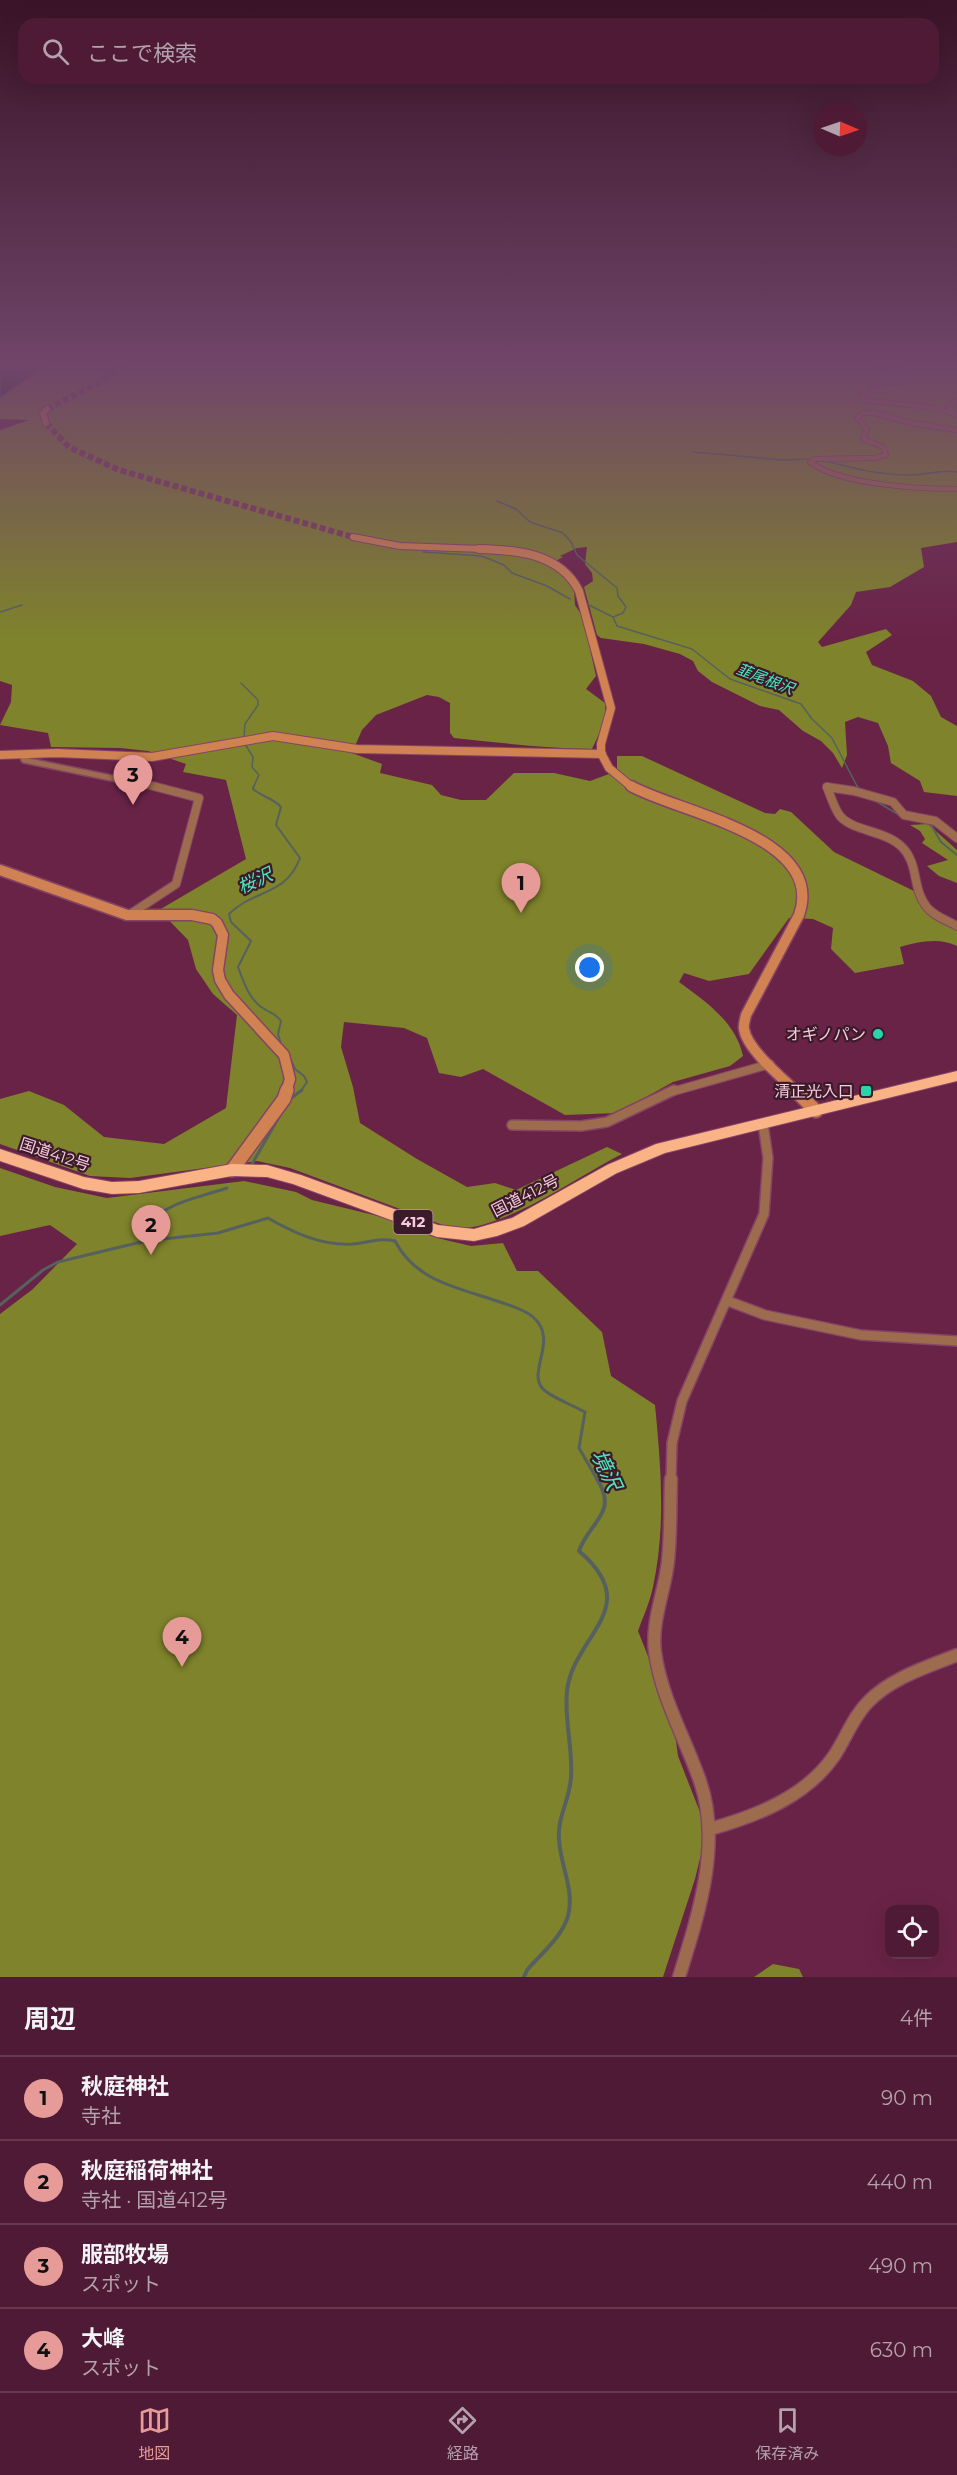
<!DOCTYPE html>
<html lang="ja">
<head>
<meta charset="utf-8">
<style>
  body { margin:0; font-family:Montserrat,"Noto Sans JP",sans-serif; background:#592741; color:#f1f3f6 }
  .controls { position:absolute; right:18px; bottom:18px; display:grid; overflow:hidden; border-radius:12px; box-shadow:0 6px 24px #0002 }
  .controls button { width:54px; height:54px; display:grid; place-items:center; padding:0; border:0; border-bottom:2px solid #663850; background:#4f1a35; color:#f1f3f6; font:30px sans-serif }
  .compass { position:absolute; left:813px; top:102px; width:54px; height:54px; border-radius:50%; background:#4f1a35; box-shadow:0 6px 24px #0002; rotate:92deg }
  .you { position:absolute; left:590px; top:968px; width:21px; height:21px; margin:-15px; border:4px solid #fff; border-radius:50%; background:#1a73e8; box-shadow:0 0 0 9px #1a73e833 }
  .badge { display:grid; place-items:center; width:39px; height:39px; border-radius:50%; background:#e69b98; color:#111; font-size:20px; font-weight:700 }
  .pin { position:absolute; translate:-50% -50px; filter:drop-shadow(0 2px 3px #0008) }
  .pin::after { content:''; position:absolute; top:32px; width:21px; height:18px; background:inherit; clip-path:polygon(0 0,100% 0,50% 100%) }
  .list { margin:0; padding:0; list-style:none }
  h2 { display:flex; justify-content:space-between; align-items:center; height:78px; margin:0; padding:0 24px; font-size:26px }
  h2 small { font-size:20px; font-weight:400; color:#b3a1ad }
  .list li { display:grid; grid-template-columns:39px 1fr auto; gap:18px; align-items:center; box-sizing:border-box; height:84px; padding:0 24px; border-top:2px solid #663850 }
  .list b { display:block; font-size:22px; white-space:nowrap }
  .list p { margin:0; font-size:20px; white-space:nowrap; color:#b3a1ad }
  .list em { font-size:20px; font-style:normal; color:#b3a1ad }
  .icon { flex:none; width:33px; height:33px; fill:none; stroke:currentColor; stroke-width:2; stroke-linecap:round; stroke-linejoin:round }
  .map { position:relative; flex:none; width:957px; height:1977px; overflow:hidden }
  .search { position:absolute; background:#4f1a35; box-shadow:0 6px 24px #0002; left:18px; right:18px; top:18px; height:66px; display:flex; align-items:center; gap:15px; box-sizing:border-box; padding:0 21px; border-radius:18px; color:#b3a1ad; font-size:22px }
  .sheet { height:414px; background:#4f1a35 }
  nav { display:flex; justify-content:space-around; align-items:center; box-sizing:border-box; height:84px; border-top:2px solid #663850; background:#4f1a35; font-size:16px; color:#b3a1ad }
  nav a { display:grid; justify-items:center; gap:3px }
  nav .on { color:#e69b98 }
  .map>svg:first-child { display:block }
  .forest { fill:#7f832b }
  .water { fill:#11342a; stroke:#56615f; stroke-width:1.5 }
  .lines { fill:none; stroke-linecap:round; stroke-linejoin:round }
  .stream-far3 { stroke:#56615f; stroke-width:1.5 }
  .stream-far2 { stroke:#56615f; stroke-width:2 }
  .stream-far1 { stroke:#56615f; stroke-width:3 }
  .stream { stroke:#56615f; stroke-width:4 }
  .secondary-tunnel { stroke:#7e3c5d; stroke-width:6; stroke-dasharray:6 3; stroke-linecap:butt }
  .street-far4-casing { stroke:#854465; stroke-width:6 }
  .street-far3-casing { stroke:#854465; stroke-width:8 }
  .street-far2-casing { stroke:#854465; stroke-width:10 }
  .street-far1-casing { stroke:#854465; stroke-width:12 }
  .street-casing { stroke:#854465; stroke-width:15 }
  .secondary-far3-casing { stroke:#854465; stroke-width:8 }
  .secondary-far2-casing { stroke:#854465; stroke-width:10 }
  .secondary-far1-casing { stroke:#854465; stroke-width:13 }
  .secondary-casing { stroke:#854465; stroke-width:16 }
  .highway-casing { stroke:#854465; stroke-width:2 }
  .street-far4 { stroke:#9d6c4e; stroke-width:4.5 }
  .street-far3 { stroke:#9d6c4e; stroke-width:5 }
  .street-far2 { stroke:#9d6c4e; stroke-width:8 }
  .street-far1 { stroke:#9d6c4e; stroke-width:9 }
  .street { stroke:#9d6c4e; stroke-width:12 }
  .secondary-far3 { stroke:#d08252; stroke-width:6 }
  .secondary-far2 { stroke:#d08252; stroke-width:8 }
  .secondary-far1 { stroke:#d08252; stroke-width:10 }
  .secondary { stroke:#d08252; stroke-width:13 }
  .highway { fill:#fab287; fill-rule:evenodd }
  .poi-dot { fill:#2ad5ac; stroke:#3b1b2a; stroke-width:2 }
  .labels { text-anchor:middle; stroke-width:4.5; stroke-linejoin:round; paint-order:stroke }
  .far-water-label { font-size:15px; font-style:italic; fill:#4fe6be; stroke:#3b1b2a }
  .shield { fill:#3b1b2a; stroke:#be96a7; stroke-width:1.5 }
  .shield-label { font-size:15px; font-weight:bold; fill:#f6cadc }
  .poi-label { font-size:16px; fill:#f6cadc; stroke:#3b1b2a; text-anchor:end }
  .street-label { font-size:16px; fill:#f6cadc; stroke:#3b1b2a }
  .water-label { font-size:18px; font-style:italic; fill:#4fe6be; stroke:#3b1b2a }
  .near-water-label { font-size:21px; font-style:italic; fill:#4fe6be; stroke:#3b1b2a }
</style>
</head>
<body>
<div class="map">
<svg width="957" height="1977" viewBox="0 0 957 1977">
  <rect width="100%" height="100%" fill="#692347"/>
  <g class="forest">
    <path d="M48 364H957V542L921 548 924 567 890 587 856 592 851 605 818 642 822 647 886 629 892 635 866 652 872 665 913 681 931 696 941 717 957 726V796L924 792 920 781 891 763 888 746 878 723 858 717 845 722 847 755 842 768 833 753 821 741 803 731 779 710 760 706 712 682 698 671 693 661 680 654 644 644 601 638 597 635 584 587 593 581 592 573 585 564 587 547 577 548 560 556 563 557 552 563 574 589 575 605 583 617 596 676 586 689 605 703 606 719 592 749C546 748 500 743 454 738L450 733V703L439 697 427 695 376 715 362 730 352 753 382 764 380 773 432 785 441 795 461 800H486L514 773H554L590 781 617 771V756H642L765 813 775 814 780 809 791 812 834 852 916 892 926 909 957 926V946C939 937 918 942 900 947L904 964 855 973 831 949 833 928 813 919 789 918 749 974 709 981 684 973 679 982C705 1001 736 1022 743 1056L730 1066 673 1082 617 1113 565 1115 483 1069 461 1077 439 1073 427 1038 404 1028 344 1022 341 1047 353 1087 360 1123 417 1159 467 1187 495 1183 516 1190 607 1147 622 1154C577 1177 515 1222 466 1228 458 1229 450 1226 443 1225L290 1168 257 1161 130 1178 90 1176 0 1144V1099L29 1091 64 1105 104 1137 164 1144 226 1108 237 1015 213 994 196 969 188 940 159 910 246 859 226 780 183 772 186 764 148 751 120 748 51 747 48 733 0 725 11 702 12 685 0 681V430L29 420 0 419V398Z"/>
    <path d="M928 824 957 850V883L939 876 927 866 948 860 922 843 925 839 920 831 910 825Z"/>
    <path d="M0 1168 55 1187 107 1198 244 1181 296 1192 312 1200 382 1217 437 1238 471 1246 503 1243 517 1271H538L602 1332 611 1376 655 1405C661 1466 666 1527 653 1587 650 1602 643 1617 638 1631L673 1719 678 1756 707 1830 695 1879 663 1977H0V1314L33 1289 77 1244 50 1225 0 1236Z"/>
    <path d="M773 1964 799 1969 803 1977H754Z"/>
  </g>
  <path class="water" d="M0 364H48L0 398Z"/>
  <g class="lines">
    <g class="stream-far3">
      <path d="M693 452 783 460 807 459"/>
      <path d="M826 461C855 469 885 476 915 475 930 474 942 469 957 472"/>
      <path d="M497 501 516 509 530 522 563 533 571 542 577 555 617 588 618 596 626 607 623 613 613 617"/>
      <path d="M423 552 482 556 504 565 512 573 547 586 570 599"/>
      <path d="M587 604 613 617 617 626 692 649 730 679 801 704 812 719 832 738 858 788"/>
      <path d="M0 612 22 605"/>
      <path d="M241 683 258 700V705L245 724 244 738"/>
      <path d="M245 744 253 757 252 767 259 775 253 788"/>
    </g>
    <g class="stream-far2">
      <path d="M254 786 253 789C262 797 273 798 281 807L276 825 300 858C286 896 254 889 229 914L231 922 251 941 238 967C244 983 250 1002 266 1010 273 1014 276 1014 281 1021L278 1034 281 1044"/>
      <path d="M857 786 859 790"/>
      <path d="M874 800 904 818 925 822"/>
      <path d="M930 823 941 842 957 855"/>
      <path d="M288 1054 295 1069 304 1076 307 1082 300 1092"/>
    </g>
    <g class="stream-far1">
      <path d="M290 1099 302 1090"/>
      <path d="M252 1164 279 1117"/>
      <path d="M140 1243C156 1201 190 1201 227 1188"/>
      <path d="M0 1305 43 1270 58 1262 145 1241 218 1233 268 1218C294 1233 322 1246 353 1244 368 1243 380 1237 395 1241 416 1282 460 1288 500 1302 511 1306 524 1309 533 1317 560 1340 525 1373 544 1390 555 1399 572 1405 585 1412L579 1448 598 1481"/>
    </g>
    <path class="stream" d="M524 1977 527 1970C541 1954 562 1937 568 1916 575 1890 560 1865 559 1839 557 1818 570 1799 571 1777 573 1748 564 1720 567 1691 573 1635 646 1608 579 1551 589 1522 619 1513 597 1479"/>
    <g class="secondary-tunnel">
      <path d="M47 409 103 381 122 364"/>
      <path d="M46 423 69 447 119 470 353 537"/>
    </g>
    <defs>
      <g id="street-far4">
        <path d="M876 364 911 373 914 377 904 381 875 384 873 386 876 391 861 396 863 400 931 407 957 415"/>
        <path d="M954 412 948 407 957 401"/>
        <path d="M957 430 911 423 875 413H862L857 418 867 429 863 439 883 447 886 455 875 458 816 459 810 462C840 485 919 489 957 489"/>
      </g>
      <g id="street-far3">
        <path d="M22 754 24 760 160 788"/>
        <path d="M827 787 834 788"/>
      </g>
      <g id="street-far2">
        <path d="M827 787C831 797 834 808 840 816 854 832 885 830 902 847 919 864 912 888 926 906 933 916 947 920 957 926"/>
        <path d="M827 787 854 791 893 802 904 815 935 821 957 838"/>
        <path d="M129 915 176 884 199 798 153 786"/>
        <path d="M671 1092 770 1064"/>
      </g>
      <g id="street-far1">
        <path d="M512 1125 581 1126 607 1122 674 1090"/>
        <path d="M728 1301 765 1315 861 1335 957 1341"/>
        <path d="M671 1481 672 1443 682 1401 764 1214 768 1158 763 1124"/>
      </g>
      <g id="street">
        <path d="M671 1479C670 1506 671 1534 668 1561 665 1591 651 1621 655 1652 661 1697 685 1738 700 1781 722 1844 698 1916 679 1977"/>
        <path d="M710 1829C756 1816 806 1797 834 1756 846 1738 853 1717 868 1702 891 1678 927 1667 957 1655"/>
      </g>
      <g id="secondary-far3">
        <path d="M46 423 43 413 47 409"/>
        <path d="M353 537 400 546 512 550"/>
      </g>
      <g id="secondary-far2">
        <path d="M479 549C517 550 560 553 579 591L611 708 601 744V753L609 768 633 788"/>
        <path d="M0 755 57 753 152 757 273 736 357 749 602 754"/>
      </g>
      <g id="secondary-far1">
        <path d="M631 786C676 812 827 836 799 915L746 1015C745 1020 743 1025 744 1029 747 1049 782 1078 797 1092"/>
        <path d="M0 870 127 915H192L212 919 217 923 223 935 218 970 220 980 229 995 284 1055 290 1079 286 1092"/>
      </g>
      <g id="secondary">
        <path d="M795 1090 816 1111"/>
        <path d="M232 1170 284 1099 287 1090"/>
      </g>
      <path id="highway" d="M957 1071V1081L665 1153 617 1173 524 1226 497 1236 474 1241 437 1237 293 1184 267 1177 232 1176 139 1193 112 1194 83 1189 0 1161V1149L84 1177 112 1182 139 1181 232 1164 267 1165 301 1175 438 1225 474 1229 512 1218 607 1165 656 1144Z"/>
    </defs>
    <use href="#street-far4" class="street-far4-casing"/>
    <use href="#street-far3" class="street-far3-casing"/>
    <use href="#street-far2" class="street-far2-casing"/>
    <use href="#street-far1" class="street-far1-casing"/>
    <use href="#street" class="street-casing"/>
    <use href="#secondary-far3" class="secondary-far3-casing"/>
    <use href="#secondary-far2" class="secondary-far2-casing"/>
    <use href="#secondary-far1" class="secondary-far1-casing"/>
    <use href="#secondary" class="secondary-casing"/>
    <use href="#highway" class="highway-casing"/>
    <use href="#street-far4" class="street-far4"/>
    <use href="#street-far3" class="street-far3"/>
    <use href="#street-far2" class="street-far2"/>
    <use href="#street-far1" class="street-far1"/>
    <use href="#street" class="street"/>
    <use href="#secondary-far3" class="secondary-far3"/>
    <use href="#secondary-far2" class="secondary-far2"/>
    <use href="#secondary-far1" class="secondary-far1"/>
    <use href="#secondary" class="secondary"/>
    <use href="#highway" class="highway"/>
  </g>
  <linearGradient id="sky" x2="0" y2="1"><stop stop-color="#3a1327"/><stop offset="0.57" stop-color="#704569"/><stop offset="1" stop-color="#704569" stop-opacity="0"/></linearGradient>
  <rect width="957" height="641" fill="url(#sky)"/>
  <g class="poi-dot">
    <circle cx="878" cy="1034" r="6"/>
    <rect x="860" y="1085" width="12" height="12" rx="3"/>
  </g>
  <g class="labels">
    <g class="far-water-label">
      <text transform="translate(765 679) rotate(21)" y="5">韮尾根沢</text>
    </g>
    <rect class="shield" x="393.5" y="1210" width="39" height="24" rx="4.5"/>
    <g class="shield-label">
      <text x="413" y="1227">412</text>
    </g>
    <g class="poi-label">
      <text x="866" y="1040">オギノパン</text>
      <text x="854" y="1097">清正光入口</text>
    </g>
    <g class="street-label">
      <text transform="translate(55 1154) rotate(18)" y="6">国道412号</text>
      <text transform="translate(525 1195) rotate(-27)" y="6">国道412号</text>
    </g>
    <g class="water-label">
      <text transform="translate(255 881) rotate(-25)" y="6">桜沢</text>
    </g>
    <g class="near-water-label">
      <text transform="translate(606 1470) rotate(65)" y="7">境沢</text>
    </g>
  </g>
</svg>
<div class="controls">
<button><svg class="icon" aria-label="locate" viewBox="0 0 24 24"><circle cx="12" cy="12" r="6"/><path d="M12 2v4M12 18v4M2 12h4M18 12h4"/></svg></button>
</div>
<svg class="compass" viewBox="-18 -18 36 36"><path d="M0-13l5 13h-10z" fill="#e53935"/><path d="M0 13l5-13h-10z" fill="#b3a1ad"/></svg>
<div class="you"></div>
<div class="pin badge" style="left:521px;top:913px">1</div>
<div class="pin badge" style="left:151px;top:1255px">2</div>
<div class="pin badge" style="left:133px;top:805px">3</div>
<div class="pin badge" style="left:182px;top:1667px">4</div>
<div class="search"><svg class="icon" aria-label="search" viewBox="0 0 24 24"><circle cx="10" cy="10" r="6"/><path d="M15 15l6 6"/></svg>ここで検索</div>
</div>
<section class="sheet">
<h2>周辺<small>4件</small></h2>
<ul class="list">
<li><span class="badge">1</span><div><b>秋庭神社</b><p>寺社</p></div><em>90 m</em></li>
<li><span class="badge">2</span><div><b>秋庭稲荷神社</b><p>寺社 · 国道412号</p></div><em>440 m</em></li>
<li><span class="badge">3</span><div><b>服部牧場</b><p>スポット</p></div><em>490 m</em></li>
<li><span class="badge">4</span><div><b>大峰</b><p>スポット</p></div><em>630 m</em></li>
</ul>
</section>
<nav>
<a class="on"><svg class="icon" aria-label="map" viewBox="0 0 24 24"><path d="M3 6l6-2 6 2 6-2v14l-6 2-6-2-6 2zM9 4v14M15 6v14"/></svg>地図</a>
<a><svg class="icon" aria-label="directions" viewBox="0 0 24 24"><path d="M12 3l9 9-9 9-9-9zM9 14v-3h6M13 9l2 2-2 2"/></svg>経路</a>
<a><svg class="icon" aria-label="saved" viewBox="0 0 24 24"><path d="M7 4h10v16l-5-4-5 4z"/></svg>保存済み</a>
</nav>
</body>
</html>
